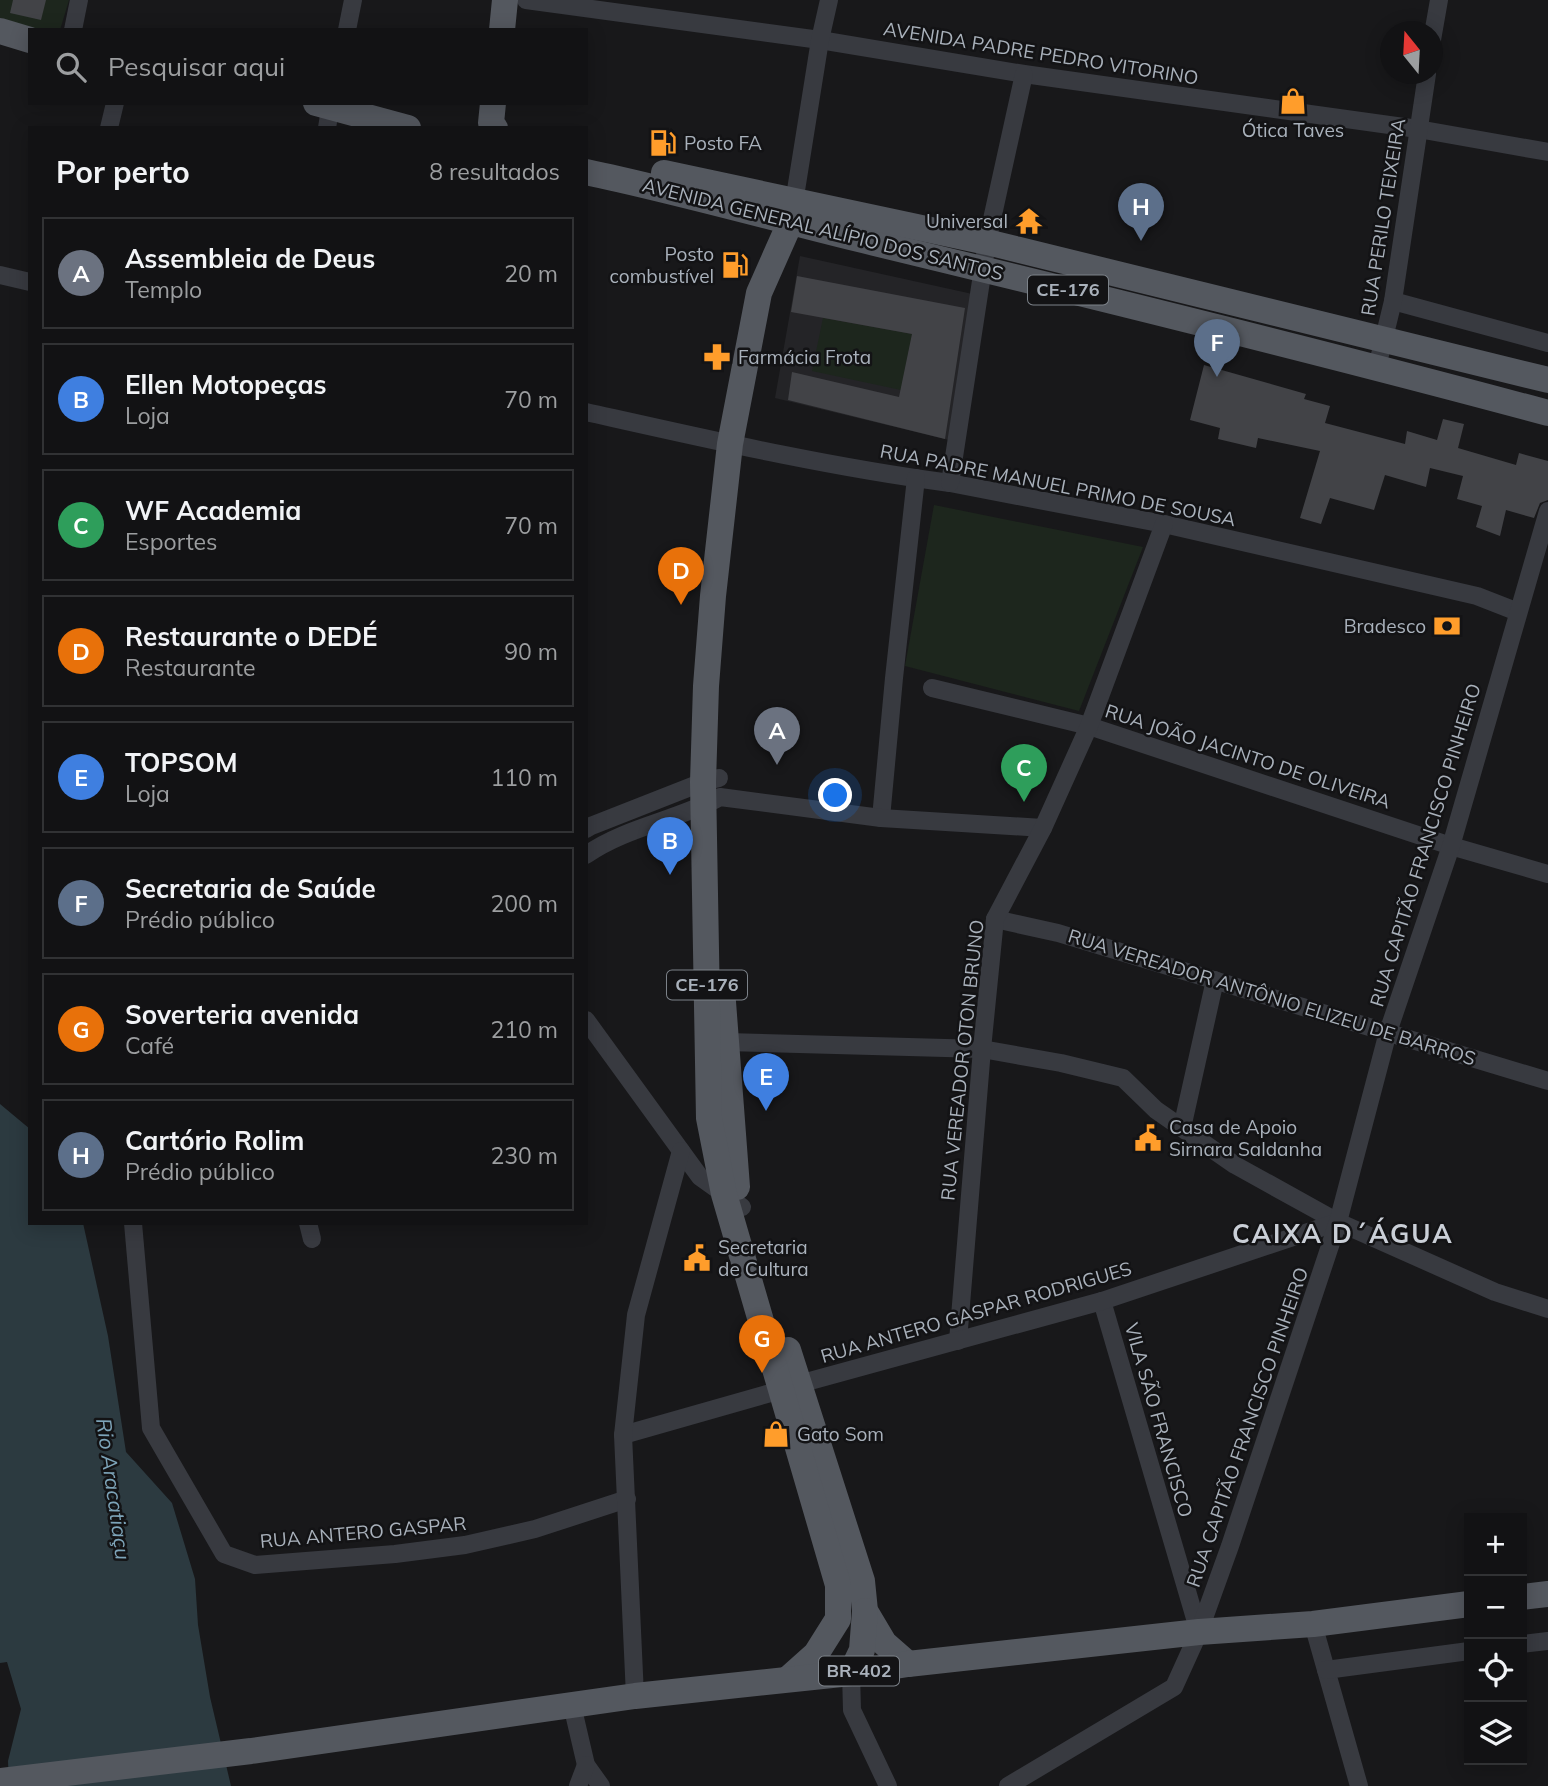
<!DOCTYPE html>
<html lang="pt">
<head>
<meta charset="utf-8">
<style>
  body { margin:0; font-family:Mulish,sans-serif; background:#1f2022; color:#f1f3f6 }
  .controls { position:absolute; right:21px; bottom:21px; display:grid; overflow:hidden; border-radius:0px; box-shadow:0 4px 18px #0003 }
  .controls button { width:63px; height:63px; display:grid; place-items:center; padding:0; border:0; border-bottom:2px solid #313234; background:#121214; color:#f1f3f6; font:35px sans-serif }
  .compass { position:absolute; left:1380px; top:21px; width:63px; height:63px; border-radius:50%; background:#121214; box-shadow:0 4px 18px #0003; rotate:342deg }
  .you { position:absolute; left:836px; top:796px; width:24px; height:24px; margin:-18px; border:5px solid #fff; border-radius:50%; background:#1a73e8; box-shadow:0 0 0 10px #1a73e833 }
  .badge { display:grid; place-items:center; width:46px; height:46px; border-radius:50%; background:#db2777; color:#fff; font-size:23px; font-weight:700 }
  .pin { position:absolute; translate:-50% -58px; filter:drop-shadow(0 2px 4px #0008) }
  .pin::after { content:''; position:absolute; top:37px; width:24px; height:21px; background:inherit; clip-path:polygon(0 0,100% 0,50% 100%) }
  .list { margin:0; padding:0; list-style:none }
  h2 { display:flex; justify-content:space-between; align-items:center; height:91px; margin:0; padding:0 28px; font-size:30px }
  h2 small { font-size:23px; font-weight:400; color:#9c9ea0 }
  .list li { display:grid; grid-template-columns:46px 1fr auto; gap:21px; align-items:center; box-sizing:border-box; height:112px; margin:0 14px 14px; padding:0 14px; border:2px solid #313234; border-radius:0px }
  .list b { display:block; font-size:26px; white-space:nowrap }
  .list p { margin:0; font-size:23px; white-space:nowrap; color:#9c9ea0 }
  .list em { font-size:23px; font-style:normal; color:#9c9ea0 }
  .icon { flex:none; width:38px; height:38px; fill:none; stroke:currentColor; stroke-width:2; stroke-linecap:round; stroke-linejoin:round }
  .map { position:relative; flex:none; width:1548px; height:1786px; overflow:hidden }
  .search { position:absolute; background:#121214; box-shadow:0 4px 18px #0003; left:28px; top:28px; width:560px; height:77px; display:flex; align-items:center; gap:18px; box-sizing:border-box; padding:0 24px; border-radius:0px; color:#9c9ea0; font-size:26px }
  .panel { position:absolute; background:#121214; box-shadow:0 4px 18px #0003; left:28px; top:126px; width:560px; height:1099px; border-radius:0px }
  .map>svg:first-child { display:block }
  .built { fill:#242427 }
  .green { fill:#1d261d }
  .water { fill:#2c3a40 }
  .building { fill:#424347 }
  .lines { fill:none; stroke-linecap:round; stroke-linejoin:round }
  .street { stroke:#383a40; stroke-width:18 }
  .primary { stroke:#54585f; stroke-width:26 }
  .labels { text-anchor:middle; stroke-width:5; stroke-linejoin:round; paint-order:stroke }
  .shield { fill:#131315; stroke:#7c8289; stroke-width:2 }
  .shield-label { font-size:18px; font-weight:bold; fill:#a9b1bb }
  .street-label { font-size:19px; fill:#a9b1bb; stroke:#131315 }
  .poi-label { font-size:19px; fill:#a9b1bb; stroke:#131315; text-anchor:start }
  .water-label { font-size:21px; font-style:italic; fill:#7da4b9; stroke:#131315 }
  .district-label { font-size:26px; font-weight:bold; letter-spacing:2px; fill:#cacfd7; stroke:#131315 }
</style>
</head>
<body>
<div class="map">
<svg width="1548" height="1786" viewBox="0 0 1548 1786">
  <rect width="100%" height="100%" fill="#18181a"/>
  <path class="built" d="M800 256 977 295 953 441 775 398Z"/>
  <g class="green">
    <path d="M0 0H69L60 30H38L0 18Z"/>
    <path d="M823 318 912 334 901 390 812 371Z"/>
    <path d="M934 505 1143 547 1079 711 905 666Z"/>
  </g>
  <path class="water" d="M0 1104 30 1129V1223H83L108 1336 126 1452 172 1503 195 1579 198 1625 210 1697 231 1786H9L8 1761 21 1709 7 1662 0 1663Z"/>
  <g class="building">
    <path d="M13 0H46L41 20 10 13Z"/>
    <path d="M797 276 965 308 945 439 788 400 792 372 899 397 912 334 791 312Z"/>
    <path d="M1204 365 1306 394 1304 399 1330 406 1325 423 1405 444 1407 431 1437 440 1443 419 1464 424 1458 448 1516 465 1519 453 1548 461V500L1540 503 1534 518 1506 510 1500 536 1476 527 1482 506 1457 499 1463 476 1430 468 1426 487 1385 475 1374 510 1330 498 1321 524 1300 518 1320 451 1258 438 1256 448 1218 439 1220 428 1190 420Z"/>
  </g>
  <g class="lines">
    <g class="street">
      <path d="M526 0 820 40 1024 74 1418 129 1548 152"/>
      <path d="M73 30 79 0"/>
      <path d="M347 30 353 0"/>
      <path d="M1432 40 1439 0"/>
      <path d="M109 128 115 103"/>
      <path d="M327 128 331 103"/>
      <path d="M793 209 820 40 829 0"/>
      <path d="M0 275 30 282"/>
      <path d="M1393 301 1548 343"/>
      <path d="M1377 367 1393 301 1427 74"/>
      <path d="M586 412C707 439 828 467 950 483L1164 524 1477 596 1518 612"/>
      <path d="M950 483 987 242 1024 74"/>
      <path d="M932 688 1089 726 1451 846 1548 874"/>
      <path d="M881 818 894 678 916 478"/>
      <path d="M586 829 591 826 703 782 719 778"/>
      <path d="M586 855C626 827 678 820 720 797L881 818 1043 828"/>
      <path d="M995 919 1058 933 1548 1081"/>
      <path d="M586 1020 700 1177 742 1207"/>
      <path d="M726 1042 982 1049 1061 1063 1123 1078 1156 1110 1235 1165 1338 1222 1495 1292 1548 1309"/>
      <path d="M1182 1128 1215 980"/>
      <path d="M133 1223 151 1428 224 1554 255 1565 395 1554 465 1545 535 1529 627 1499"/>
      <path d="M308 1223 312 1239"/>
      <path d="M1102 1301 1199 1632"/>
      <path d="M958 1341 982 1049 995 919 1043 828 1089 726 1164 524"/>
      <path d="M623 1435 781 1390 799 1384 1102 1301 1338 1222"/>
      <path d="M1313 1624 1359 1786"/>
      <path d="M1522 1644 1548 1641"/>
      <path d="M1326 1670 1469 1651"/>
      <path d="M851 1673 852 1710 888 1786"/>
      <path d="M635 1696 623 1435 636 1315 681 1151"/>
      <path d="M572 1705 586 1765 601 1786"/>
      <path d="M578 1786 586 1765"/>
      <path d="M1008 1786 1174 1687 1199 1632 1230 1546 1338 1222 1388 1032 1451 846 1548 511"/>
    </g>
    <g class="primary">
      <path d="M502 30 505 0"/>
      <path d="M0 31 30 40"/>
      <path d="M316 103 408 128"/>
      <path d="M493 103 491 123 495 128"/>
      <path d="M586 172C676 191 765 216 854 238 1086 294 1318 351 1548 413"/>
      <path d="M664 173 987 242 1548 380"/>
      <path d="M723 1002 737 1187"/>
      <path d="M788 1350 862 1581 865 1611 884 1643 908 1664"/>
      <path d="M1522 1597 1548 1594"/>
      <path d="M851 1673 862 1650 865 1611"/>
      <path d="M788 1679 816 1654 838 1619V1585L724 1194 709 1118 703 782 706 686 713 596 730 444 759 293 790 223"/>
      <path d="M0 1781 251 1751 635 1696 851 1673 908 1664 1199 1632 1313 1624 1469 1604"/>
    </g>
  </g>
  <defs>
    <symbol id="shop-bare" viewBox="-9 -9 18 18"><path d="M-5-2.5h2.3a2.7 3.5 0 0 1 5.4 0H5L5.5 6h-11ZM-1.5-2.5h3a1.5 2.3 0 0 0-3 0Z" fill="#ff9d2b" stroke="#131315" stroke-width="2.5" paint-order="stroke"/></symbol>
    <symbol id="fuel-bare" viewBox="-9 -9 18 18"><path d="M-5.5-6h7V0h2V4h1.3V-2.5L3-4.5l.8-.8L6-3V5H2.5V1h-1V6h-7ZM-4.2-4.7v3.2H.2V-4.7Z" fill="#ff9d2b" stroke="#131315" stroke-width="2.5" paint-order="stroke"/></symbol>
    <symbol id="temple-bare" viewBox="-9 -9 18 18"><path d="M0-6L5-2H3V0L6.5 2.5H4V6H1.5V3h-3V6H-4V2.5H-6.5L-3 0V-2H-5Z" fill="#ff9d2b" stroke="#131315" stroke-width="2.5" paint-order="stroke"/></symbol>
    <symbol id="pharmacy-bare" viewBox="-9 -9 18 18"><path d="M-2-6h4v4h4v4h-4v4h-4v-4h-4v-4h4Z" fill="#ff9d2b" stroke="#131315" stroke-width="2.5" paint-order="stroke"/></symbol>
    <symbol id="bank-bare" viewBox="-9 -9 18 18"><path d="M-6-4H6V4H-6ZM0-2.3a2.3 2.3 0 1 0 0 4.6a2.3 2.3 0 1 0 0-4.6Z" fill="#ff9d2b" stroke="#131315" stroke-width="2.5" paint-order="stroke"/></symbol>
    <symbol id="civic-bare" viewBox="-9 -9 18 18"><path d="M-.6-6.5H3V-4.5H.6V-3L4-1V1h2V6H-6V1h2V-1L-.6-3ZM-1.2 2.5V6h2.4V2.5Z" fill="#ff9d2b" stroke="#131315" stroke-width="2.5" paint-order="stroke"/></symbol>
  </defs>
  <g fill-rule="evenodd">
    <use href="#shop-bare" x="1274" y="82" width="38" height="38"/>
    <use href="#fuel-bare" x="644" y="124" width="38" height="38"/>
    <use href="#temple-bare" x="1010" y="202" width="38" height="38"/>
    <use href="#fuel-bare" x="716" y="246" width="38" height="38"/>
    <use href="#pharmacy-bare" x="698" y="338" width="38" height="38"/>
    <use href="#bank-bare" x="1428" y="607" width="38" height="38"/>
    <use href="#civic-bare" x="1129" y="1119" width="38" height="38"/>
    <use href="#civic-bare" x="678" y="1239" width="38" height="38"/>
    <use href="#shop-bare" x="757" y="1415" width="38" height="38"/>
  </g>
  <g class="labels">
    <g class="shield">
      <rect x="1028" y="275.5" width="80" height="29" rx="5"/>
      <rect x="667" y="970.5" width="80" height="29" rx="5"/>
      <rect x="819" y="1656.5" width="80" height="29" rx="5"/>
    </g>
    <g class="shield-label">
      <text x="1068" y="296">CE-176</text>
      <text x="707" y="991">CE-176</text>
      <text x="859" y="1677">BR-402</text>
    </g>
    <g class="street-label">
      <text transform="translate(1041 53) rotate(9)" y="7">AVENIDA PADRE PEDRO VITORINO</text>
      <text transform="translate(1383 217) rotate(-81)" y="7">RUA PERILO TEIXEIRA</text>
      <text transform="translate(823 229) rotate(14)" y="7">AVENIDA GENERAL ALÍPIO DOS SANTOS</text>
      <text transform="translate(1058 485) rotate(11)" y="7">RUA PADRE MANUEL PRIMO DE SOUSA</text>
      <text transform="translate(1248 756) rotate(18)" y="7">RUA JOÃO JACINTO DE OLIVEIRA</text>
      <text transform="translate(1425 845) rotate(-73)" y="7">RUA CAPITÃO FRANCISCO PINHEIRO</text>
      <text transform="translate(1272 997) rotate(17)" y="7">RUA VEREADOR ANTÔNIO ELIZEU DE BARROS</text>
      <text transform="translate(962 1060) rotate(-84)" y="7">RUA VEREADOR OTON BRUNO</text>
      <text transform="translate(976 1312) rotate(-16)" y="7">RUA ANTERO GASPAR RODRIGUES</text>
      <text transform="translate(1159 1420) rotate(74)" y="7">VILA SÃO FRANCISCO</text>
      <text transform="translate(1247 1427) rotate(-71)" y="7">RUA CAPITÃO FRANCISCO PINHEIRO</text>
      <text transform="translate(363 1532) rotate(-5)" y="7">RUA ANTERO GASPAR</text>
    </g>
    <g class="poi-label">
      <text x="1293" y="137" text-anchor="middle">Ótica Taves</text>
      <text x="684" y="150">Posto FA</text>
      <text x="1008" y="228" text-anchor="end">Universal</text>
      <text x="714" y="261" text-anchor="end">Posto<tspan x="714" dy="22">combustível</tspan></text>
      <text x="738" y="364">Farmácia Frota</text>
      <text x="1426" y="633" text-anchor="end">Bradesco</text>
      <text x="1169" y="1134">Casa de Apoio<tspan x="1169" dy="22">Sirnara Saldanha</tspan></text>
      <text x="718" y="1254">Secretaria<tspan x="718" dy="22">de Cultura</tspan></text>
      <text x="797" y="1441">Gato Som</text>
    </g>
    <g class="water-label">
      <text transform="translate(113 1489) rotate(82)" y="7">Rio Aracatiaçu</text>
    </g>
    <g class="district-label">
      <text x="1343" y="1243">CAIXA D´ÁGUA</text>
    </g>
  </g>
</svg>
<div class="controls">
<button>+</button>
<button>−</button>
<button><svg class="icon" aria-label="locate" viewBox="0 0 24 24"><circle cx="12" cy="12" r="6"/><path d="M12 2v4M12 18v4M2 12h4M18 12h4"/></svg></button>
<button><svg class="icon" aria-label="layers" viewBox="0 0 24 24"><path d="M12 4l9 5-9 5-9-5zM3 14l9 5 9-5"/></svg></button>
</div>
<svg class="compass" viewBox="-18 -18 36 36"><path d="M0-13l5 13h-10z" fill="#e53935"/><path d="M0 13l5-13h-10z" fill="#9c9ea0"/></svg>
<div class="you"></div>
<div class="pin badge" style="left:777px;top:765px;background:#6b7280">A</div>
<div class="pin badge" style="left:670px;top:875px;background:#3f7fe0">B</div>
<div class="pin badge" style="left:1024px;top:802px;background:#2e9e5b">C</div>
<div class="pin badge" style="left:681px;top:605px;background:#e8710a">D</div>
<div class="pin badge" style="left:766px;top:1111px;background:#3f7fe0">E</div>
<div class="pin badge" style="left:1217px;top:377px;background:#5c6f8a">F</div>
<div class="pin badge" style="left:762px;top:1373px;background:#e8710a">G</div>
<div class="pin badge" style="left:1141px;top:241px;background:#5c6f8a">H</div>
<div class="search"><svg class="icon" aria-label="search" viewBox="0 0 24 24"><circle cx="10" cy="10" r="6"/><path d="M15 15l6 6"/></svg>Pesquisar aqui</div>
<section class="panel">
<h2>Por perto<small>8 resultados</small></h2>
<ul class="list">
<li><span class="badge" style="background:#6b7280">A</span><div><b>Assembleia de Deus</b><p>Templo</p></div><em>20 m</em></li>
<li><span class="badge" style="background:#3f7fe0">B</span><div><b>Ellen Motopeças</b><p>Loja</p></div><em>70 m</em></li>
<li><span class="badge" style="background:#2e9e5b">C</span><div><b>WF Academia</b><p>Esportes</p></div><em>70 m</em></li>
<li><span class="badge" style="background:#e8710a">D</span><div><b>Restaurante o DEDÉ</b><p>Restaurante</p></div><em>90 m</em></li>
<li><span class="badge" style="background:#3f7fe0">E</span><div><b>TOPSOM</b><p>Loja</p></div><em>110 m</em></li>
<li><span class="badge" style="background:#5c6f8a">F</span><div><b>Secretaria de Saúde</b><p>Prédio público</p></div><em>200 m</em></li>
<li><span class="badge" style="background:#e8710a">G</span><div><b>Soverteria avenida</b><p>Café</p></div><em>210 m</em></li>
<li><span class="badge" style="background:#5c6f8a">H</span><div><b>Cartório Rolim</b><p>Prédio público</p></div><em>230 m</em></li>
</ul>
</section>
</div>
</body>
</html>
